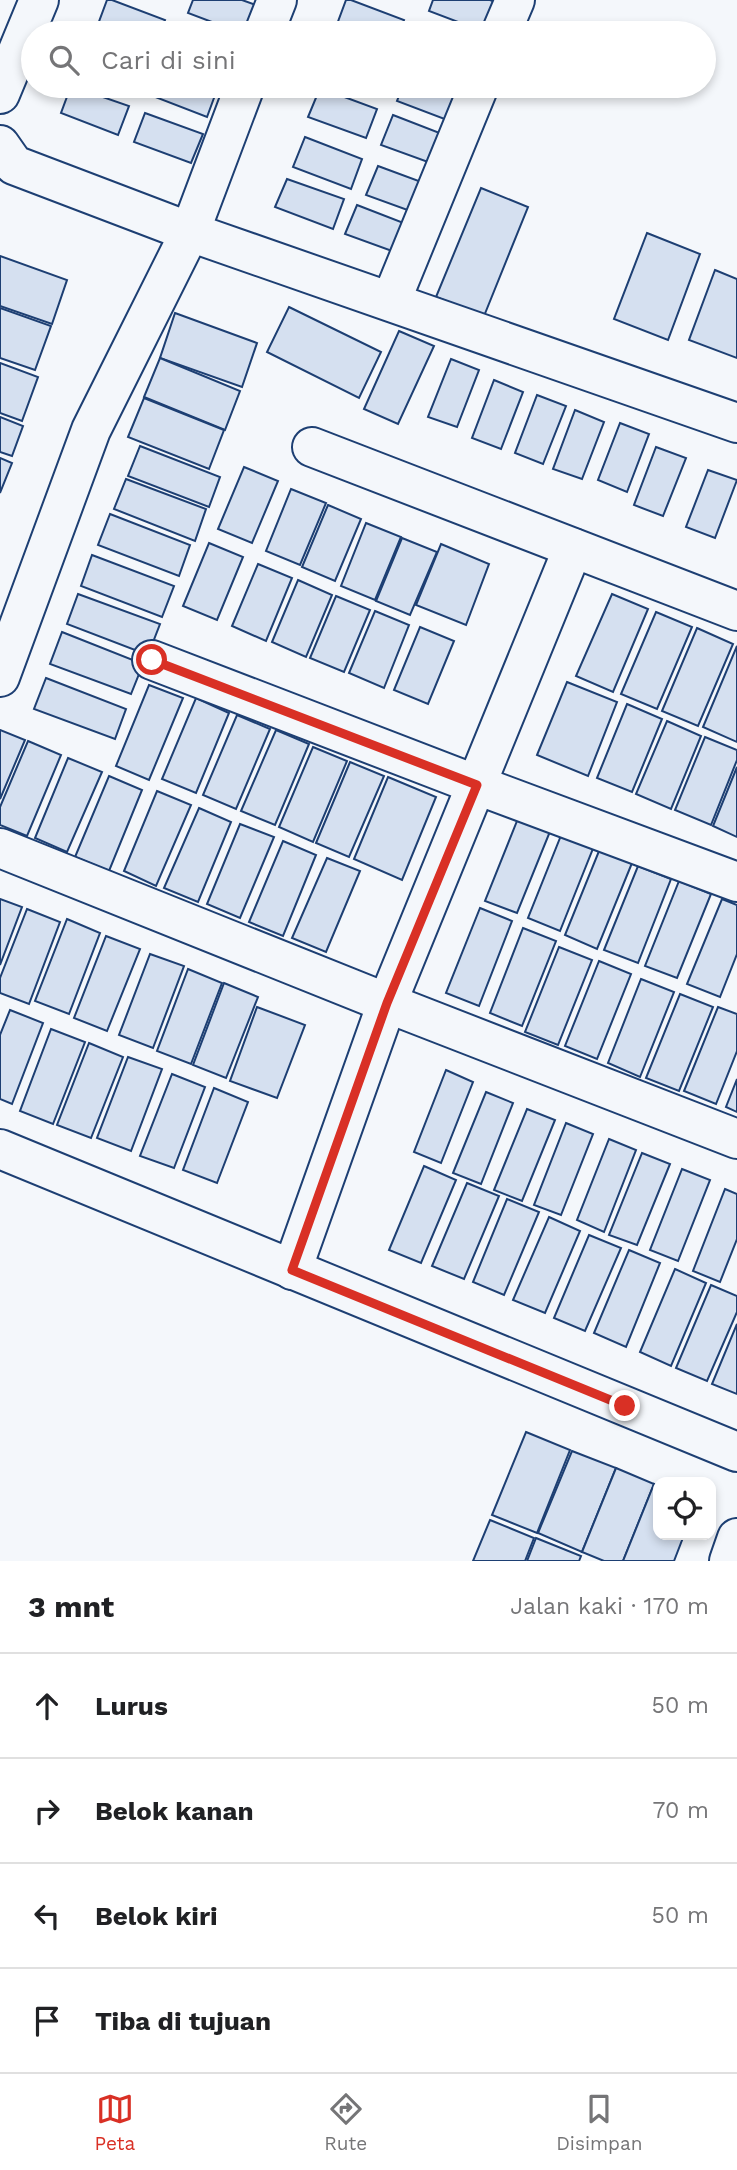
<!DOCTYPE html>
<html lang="id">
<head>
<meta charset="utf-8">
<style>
  body { margin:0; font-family:"Work Sans",sans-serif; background:#f6f6f6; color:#202124 }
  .controls { position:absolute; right:21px; bottom:21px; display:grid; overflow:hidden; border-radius:14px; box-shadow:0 4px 10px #0003 }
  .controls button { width:63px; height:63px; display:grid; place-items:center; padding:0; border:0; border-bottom:2px solid #e0e0e0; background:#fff; color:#202124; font:35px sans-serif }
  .stop { position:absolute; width:21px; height:21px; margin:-16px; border:5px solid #d93025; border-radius:50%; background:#fff }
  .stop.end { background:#d93025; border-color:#fff; box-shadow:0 2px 7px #0008 }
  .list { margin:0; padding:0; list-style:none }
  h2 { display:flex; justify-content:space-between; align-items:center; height:91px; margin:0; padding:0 28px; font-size:30px }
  h2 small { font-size:23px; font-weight:400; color:#757577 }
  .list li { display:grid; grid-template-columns:46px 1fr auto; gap:21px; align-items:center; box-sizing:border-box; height:105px; padding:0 28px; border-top:2px solid #e0e0e0 }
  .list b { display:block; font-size:26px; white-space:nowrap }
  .list em { font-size:23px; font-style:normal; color:#757577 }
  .icon { flex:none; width:38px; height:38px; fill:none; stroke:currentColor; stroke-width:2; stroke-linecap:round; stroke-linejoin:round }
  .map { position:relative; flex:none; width:737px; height:1561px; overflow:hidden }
  .search { position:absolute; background:#fff; box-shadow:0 4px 10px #0003; left:21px; right:21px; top:21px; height:77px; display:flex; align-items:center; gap:18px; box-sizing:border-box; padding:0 24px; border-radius:38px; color:#757577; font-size:26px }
  .sheet { height:511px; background:#fff }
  nav { display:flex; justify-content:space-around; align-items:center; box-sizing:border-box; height:98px; border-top:2px solid #e0e0e0; background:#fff; font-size:19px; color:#757577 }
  nav a { display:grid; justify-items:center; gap:4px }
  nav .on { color:#d93025 }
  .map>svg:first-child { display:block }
  .building { fill:#d5e0f0; stroke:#1d3f73; stroke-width:2 }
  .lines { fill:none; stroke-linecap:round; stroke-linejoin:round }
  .minor-casing { stroke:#1d3f73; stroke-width:42 }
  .minor { stroke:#f4f7fb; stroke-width:38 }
  .route { stroke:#d93025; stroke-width:9 }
</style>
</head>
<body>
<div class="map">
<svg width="737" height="1561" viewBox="0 0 737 1561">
  <rect width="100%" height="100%" fill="#f4f7fb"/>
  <g class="building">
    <path d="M107 0H112L165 20 160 33H113L97 27Z"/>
    <path d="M193 0H242L256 5 245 33H241L188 13Z"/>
    <path d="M346 0H351L404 20 399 33H351L336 27Z"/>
    <path d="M433 0H490L498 3 487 33 429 11Z"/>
    <path d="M71 86 129 106 118 135 61 113Z"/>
    <path d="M153 86H214L218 87 207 117 150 95Z"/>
    <path d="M403 86H446L466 93 455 123 397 101Z"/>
    <path d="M320 88 377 109 366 138 308 117Z"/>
    <path d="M145 113 203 134 191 163 134 142Z"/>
    <path d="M393 115 450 137 439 166 381 145Z"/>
    <path d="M305 137 362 159 351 189 293 167Z"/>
    <path d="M378 166 435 187 424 216 366 195Z"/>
    <path d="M287 179 344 199 333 229 275 207Z"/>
    <path d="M481 188 528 207 484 316 436 297Z"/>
    <path d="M357 205 414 227 403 255 345 234Z"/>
    <path d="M647 233 700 254 668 340 614 319Z"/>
    <path d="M0 256 67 280 52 324 0 306Z"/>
    <path d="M715 270 737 279V358L689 340Z"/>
    <path d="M289 307 381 352 359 398 267 352Z"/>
    <path d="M0 308 51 326 35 370 0 358Z"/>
    <path d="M175 313 257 343 242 387 160 358Z"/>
    <path d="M399 331 434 346 398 424 364 409Z"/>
    <path d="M160 358 240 391 225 430 144 397Z"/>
    <path d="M451 359 479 370 457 427 428 417Z"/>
    <path d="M0 363 38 377 22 421 0 413Z"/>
    <path d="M494 380 523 392 501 449 472 438Z"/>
    <path d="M537 395 566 406 543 464 515 453Z"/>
    <path d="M144 398 224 430 209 469 128 437Z"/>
    <path d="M575 410 604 422 582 479 553 469Z"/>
    <path d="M0 417 23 426 12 456 0 452Z"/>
    <path d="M620 423 649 434 627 492 598 480Z"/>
    <path d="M140 446 220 477 209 507 128 476Z"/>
    <path d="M656 447 686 458 663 516 634 505Z"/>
    <path d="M0 458 12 463 0 493Z"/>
    <path d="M244 467 278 481 252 543 218 529Z"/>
    <path d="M708 470 737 480 715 538 686 527Z"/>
    <path d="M126 479 206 509 195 541 114 509Z"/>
    <path d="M291 489 326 503 300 565 266 551Z"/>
    <path d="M328 505 361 519 335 581 302 567Z"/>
    <path d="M110 514 190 545 179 576 98 545Z"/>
    <path d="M366 523 401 537 375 600 341 586Z"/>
    <path d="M402 538 437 552 410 615 376 601Z"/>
    <path d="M209 543 243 557 217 620 183 606Z"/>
    <path d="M441 544 489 564 466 625 416 605Z"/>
    <path d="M92 555 174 586 162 617 81 586Z"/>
    <path d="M258 564 292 578 266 641 232 626Z"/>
    <path d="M298 580 332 595 306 657 272 642Z"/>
    <path d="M78 594 160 624 148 655 67 624Z"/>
    <path d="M612 594 648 609 613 692 576 676Z"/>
    <path d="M336 596 370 610 344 672 310 658Z"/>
    <path d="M375 611 409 625 384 688 349 673Z"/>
    <path d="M656 612 692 627 657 709 621 694Z"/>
    <path d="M420 627 454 641 428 704 394 690Z"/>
    <path d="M697 628 733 644 698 726 662 711Z"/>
    <path d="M62 632 143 664 131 694 50 664Z"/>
    <path d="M737 646V742L703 727Z"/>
    <path d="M46 678 126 709 115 739 34 709Z"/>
    <path d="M567 682 617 702 588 776 537 755Z"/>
    <path d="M149 685 183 698 149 780 116 766Z"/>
    <path d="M196 698 229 713 196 793 162 779Z"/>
    <path d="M627 704 662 719 632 792 597 778Z"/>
    <path d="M237 715 270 729 236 809 203 795Z"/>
    <path d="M667 721 701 736 671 809 636 794Z"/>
    <path d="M0 730 25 740 0 799Z"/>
    <path d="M276 730 309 744 275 825 241 811Z"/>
    <path d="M705 737 737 750V760L711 825 675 810Z"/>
    <path d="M28 741 61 755 27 836 0 825V807Z"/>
    <path d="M313 747 347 761 313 842 279 827Z"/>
    <path d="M68 758 102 772 67 852 35 838Z"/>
    <path d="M350 762 384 776 349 857 316 843Z"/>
    <path d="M737 767V837L713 826Z"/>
    <path d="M109 776 142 790 109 871 75 857Z"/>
    <path d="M388 777 436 797 402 880 354 859Z"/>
    <path d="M157 791 191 805 156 886 124 871Z"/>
    <path d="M199 808 231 822 198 902 164 888Z"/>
    <path d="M519 816 551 829 517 913 485 901Z"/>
    <path d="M240 824 274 837 240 918 207 904Z"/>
    <path d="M562 833 594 846 560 931 528 918Z"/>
    <path d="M283 841 316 855 283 936 249 922Z"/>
    <path d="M599 851 632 863 597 949 565 935Z"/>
    <path d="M327 858 360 871 326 952 292 938Z"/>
    <path d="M638 866 671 879 638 963 604 950Z"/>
    <path d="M679 881 711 894 677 978 645 966Z"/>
    <path d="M0 899 22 907 0 965Z"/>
    <path d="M722 899 737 905V954L720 997 687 984Z"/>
    <path d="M480 908 512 921 479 1006 446 993Z"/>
    <path d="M27 909 60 922 29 1004 0 993V978Z"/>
    <path d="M67 919 100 933 69 1014 35 1001Z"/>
    <path d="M523 928 556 941 522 1026 490 1013Z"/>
    <path d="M106 936 140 949 107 1031 74 1018Z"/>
    <path d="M559 947 592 960 558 1045 525 1032Z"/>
    <path d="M150 954 184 966 153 1048 119 1035Z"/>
    <path d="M599 961 631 974 597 1059 565 1046Z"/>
    <path d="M188 969 222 983 191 1064 157 1051Z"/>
    <path d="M641 979 674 992 640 1077 608 1063Z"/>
    <path d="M224 983 258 997 226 1078 193 1065Z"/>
    <path d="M680 994 713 1007 679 1091 646 1078Z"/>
    <path d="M257 1007 305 1025 277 1098 230 1081Z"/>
    <path d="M718 1007 737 1014V1051L716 1104 684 1091Z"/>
    <path d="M10 1010 43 1023 12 1104 0 1099V1035Z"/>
    <path d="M51 1029 85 1042 53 1124 20 1111Z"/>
    <path d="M89 1043 123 1057 91 1138 57 1125Z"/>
    <path d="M128 1057 162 1069 131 1151 97 1138Z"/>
    <path d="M446 1070 473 1082 441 1163 414 1152Z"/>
    <path d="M172 1074 205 1087 174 1168 140 1156Z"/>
    <path d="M737 1079V1112L726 1107Z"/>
    <path d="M214 1088 248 1102 217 1183 183 1170Z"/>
    <path d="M486 1092 513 1103 481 1184 453 1173Z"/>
    <path d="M527 1109 555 1120 522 1201 494 1190Z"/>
    <path d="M566 1123 593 1134 561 1215 534 1205Z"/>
    <path d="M609 1139 636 1150 604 1232 577 1220Z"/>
    <path d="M642 1153 670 1164 637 1245 609 1235Z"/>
    <path d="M424 1166 456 1180 421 1263 389 1250Z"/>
    <path d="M682 1169 710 1180 678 1261 650 1250Z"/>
    <path d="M467 1183 499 1196 464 1279 432 1266Z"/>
    <path d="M725 1189 737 1194V1239L720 1282 693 1271Z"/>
    <path d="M507 1199 539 1212 504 1295 473 1282Z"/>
    <path d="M549 1217 580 1231 545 1313 513 1300Z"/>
    <path d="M589 1235 621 1248 585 1331 554 1318Z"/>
    <path d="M629 1250 660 1263 626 1347 594 1333Z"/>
    <path d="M675 1269 706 1283 671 1366 640 1352Z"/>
    <path d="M711 1285 737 1296V1312L707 1381 676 1368Z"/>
    <path d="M737 1324V1394L712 1384Z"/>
    <path d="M526 1432 570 1450 537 1533 492 1515Z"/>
    <path d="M572 1451 616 1468 582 1552 538 1533Z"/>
    <path d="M616 1468 654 1484 623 1561H604L582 1552Z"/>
    <path d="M654 1484 658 1486V1535H684L674 1561H623Z"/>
    <path d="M490 1520 534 1538 525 1561H473Z"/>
    <path d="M536 1538 581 1556 579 1561H527Z"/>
  </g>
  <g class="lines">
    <defs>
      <g id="minor">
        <path d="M264 33 277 0"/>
        <path d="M501 33 515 0"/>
        <path d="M0 94 39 0"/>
        <path d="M0 145 14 165 190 232 737 423"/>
        <path d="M391 301 479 86"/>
        <path d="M312 447 737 611"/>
        <path d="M152 660 477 785 737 882"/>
        <path d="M0 677 91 430 190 232 245 86"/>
        <path d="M0 848 387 1003 737 1139"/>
        <path d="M0 1149 737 1452"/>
        <path d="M292 1270 387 1003 573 548"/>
        <path d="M729 1561 737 1538"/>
      </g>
    </defs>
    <use href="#minor" class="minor-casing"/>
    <use href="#minor" class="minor"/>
  </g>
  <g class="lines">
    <path class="route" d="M152 660 477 785 387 1003 292 1270 625 1406"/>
  </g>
</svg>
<div class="controls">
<button><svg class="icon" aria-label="locate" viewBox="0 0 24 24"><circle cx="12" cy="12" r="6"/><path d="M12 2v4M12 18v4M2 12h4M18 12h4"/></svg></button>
</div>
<div class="stop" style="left:152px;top:660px"></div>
<div class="stop end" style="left:625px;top:1406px"></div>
<div class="search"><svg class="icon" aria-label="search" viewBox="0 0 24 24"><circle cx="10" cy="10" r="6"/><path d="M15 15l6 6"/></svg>Cari di sini</div>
</div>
<section class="sheet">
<h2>3 mnt<small>Jalan kaki · 170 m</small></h2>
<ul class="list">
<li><svg class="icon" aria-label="ahead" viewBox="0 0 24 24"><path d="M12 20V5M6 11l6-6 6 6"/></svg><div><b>Lurus</b></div><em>50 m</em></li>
<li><svg class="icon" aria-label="right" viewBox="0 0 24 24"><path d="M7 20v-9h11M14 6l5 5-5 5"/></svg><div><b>Belok kanan</b></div><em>70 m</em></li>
<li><svg class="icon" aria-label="left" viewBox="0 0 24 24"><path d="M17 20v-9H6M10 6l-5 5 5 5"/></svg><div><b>Belok kiri</b></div><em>50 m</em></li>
<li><svg class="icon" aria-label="arrive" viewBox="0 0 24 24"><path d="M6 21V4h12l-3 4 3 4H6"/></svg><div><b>Tiba di tujuan</b></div></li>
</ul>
</section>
<nav>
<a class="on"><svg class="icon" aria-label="map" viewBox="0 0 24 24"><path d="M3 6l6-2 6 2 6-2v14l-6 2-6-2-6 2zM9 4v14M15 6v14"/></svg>Peta</a>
<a><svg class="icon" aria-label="directions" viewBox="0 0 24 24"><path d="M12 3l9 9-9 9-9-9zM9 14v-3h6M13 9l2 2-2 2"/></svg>Rute</a>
<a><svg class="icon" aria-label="saved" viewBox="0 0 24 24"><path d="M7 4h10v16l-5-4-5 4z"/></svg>Disimpan</a>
</nav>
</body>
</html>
